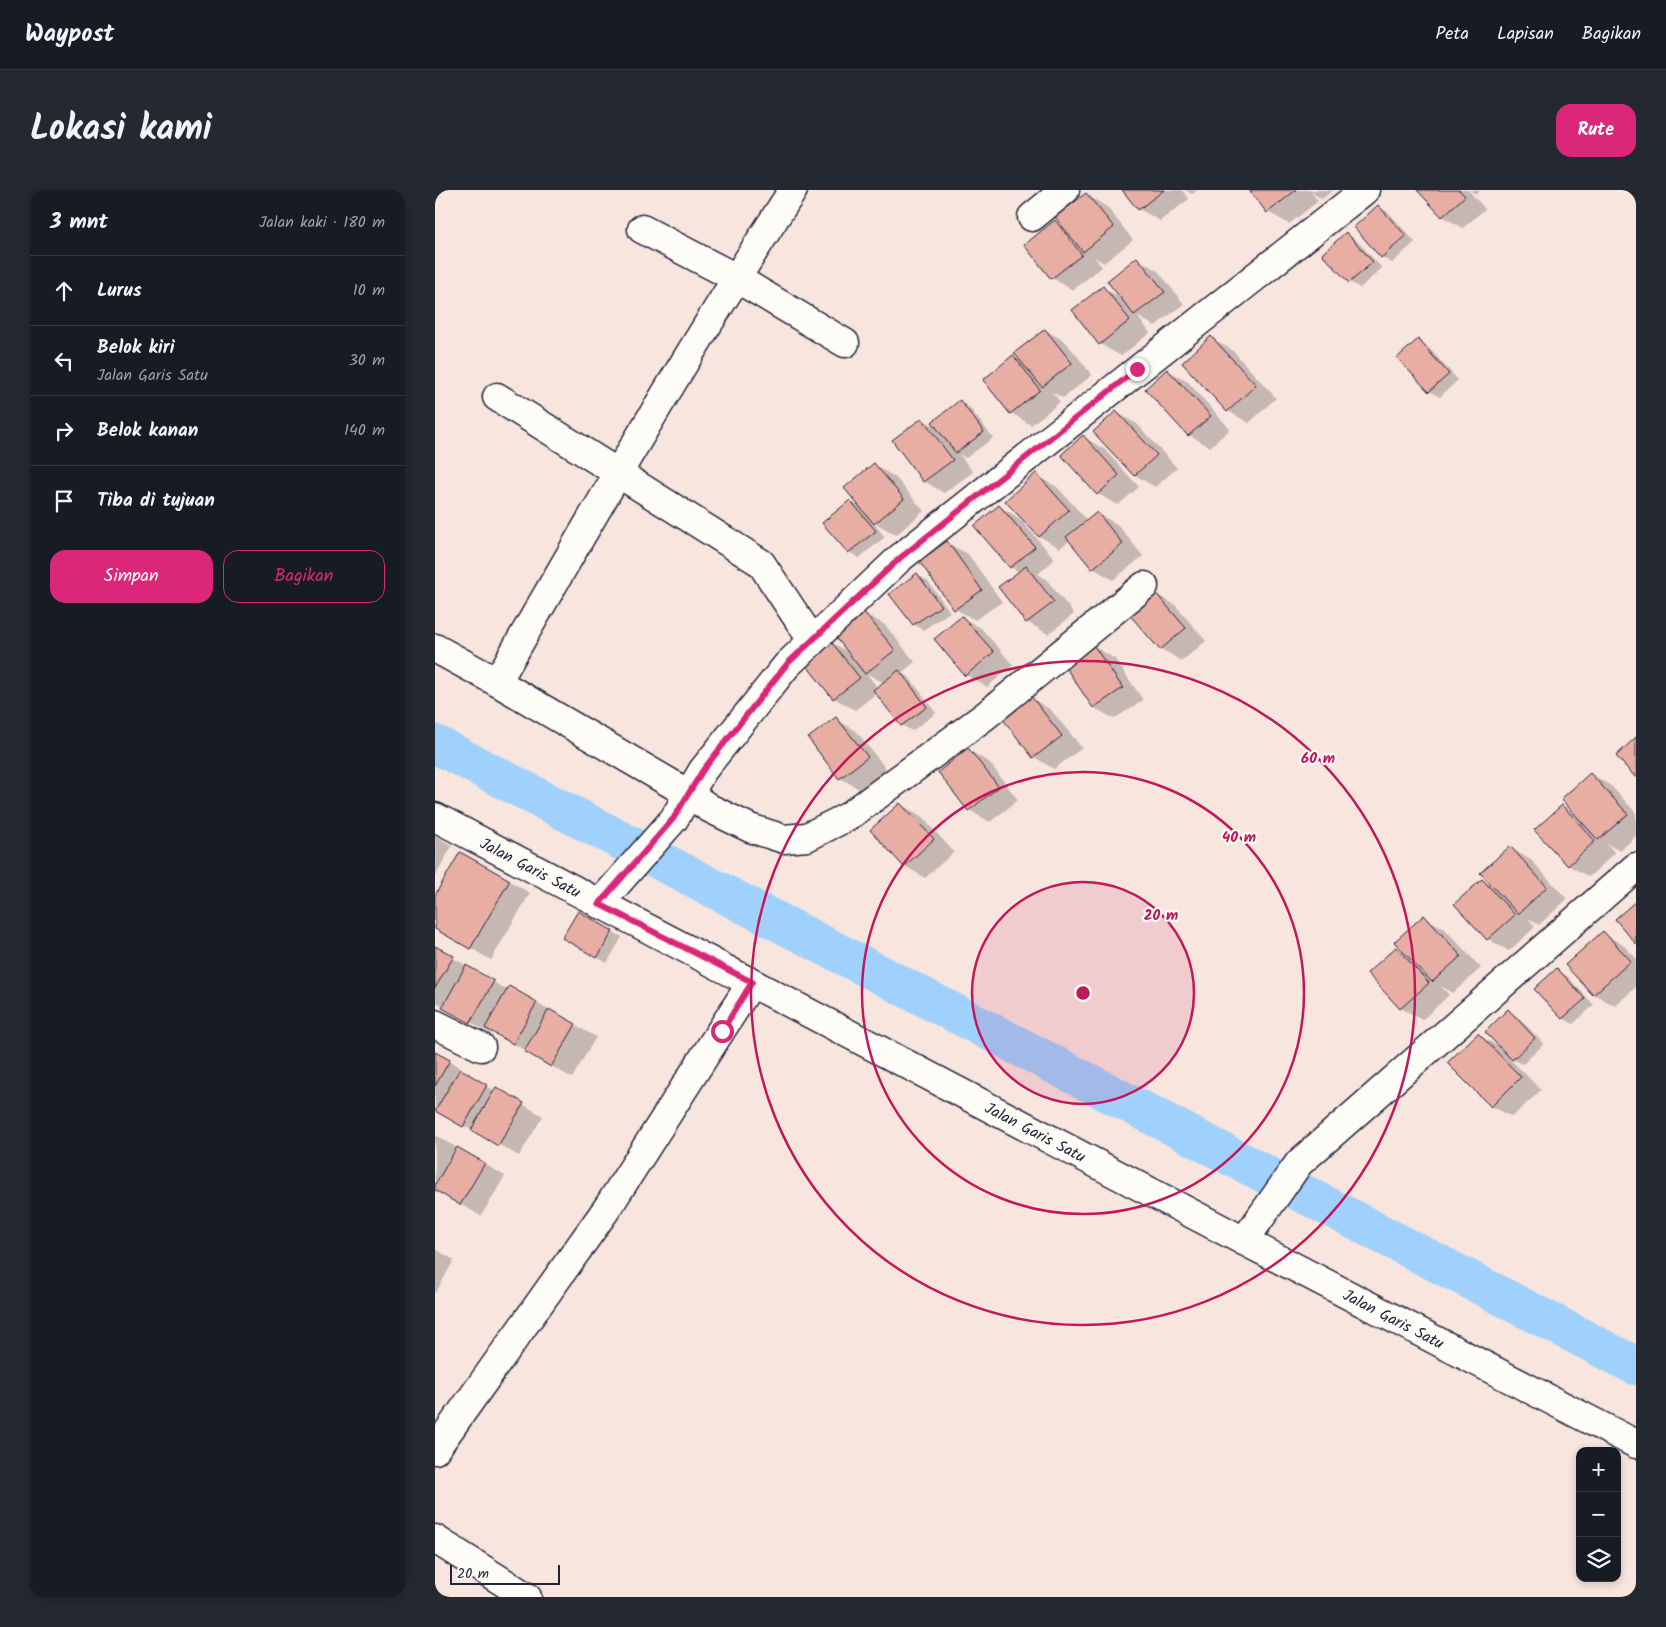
<!DOCTYPE html>
<html lang="id">
<head>
<meta charset="utf-8">
<style>
  body { margin:0; font-family:Kalam,sans-serif; background:#242831; color:#f1f3f6 }
  .controls { position:absolute; right:15px; bottom:15px; display:grid; overflow:hidden; border-radius:10px; box-shadow:0 2px 8px #0003 }
  .controls button { width:45px; height:45px; display:grid; place-items:center; padding:0; border:0; border-bottom:1px solid #363941; background:#171b24; color:#f1f3f6; font:25px sans-serif }
  .scale { position:absolute; left:15px; bottom:12px; width:110px; box-sizing:border-box; padding-left:5px; border:2px solid #22223b; border-top:0; font-size:14px; line-height:18px; white-space:nowrap; color:#22223b; -webkit-text-stroke:4px #fdfcf7; paint-order:stroke }
  .stop { position:absolute; width:15px; height:15px; margin:-11px; border:4px solid #db2777; border-radius:50%; background:#fff }
  .stop.end { background:#db2777; border-color:#fff; box-shadow:0 1px 5px #0008 }
  .list { margin:0; padding:0; list-style:none }
  h2 { display:flex; justify-content:space-between; align-items:center; height:65px; margin:0; padding:0 20px; font-size:21px }
  h2 small { font-size:16px; font-weight:400; color:#9ea1a6 }
  .list li { display:grid; grid-template-columns:32px 1fr auto; gap:15px; align-items:center; box-sizing:border-box; height:70px; padding:0 20px; border-top:1px solid #363941 }
  .list b { display:block; font-size:19px; white-space:nowrap }
  .list p { margin:0; font-size:16px; white-space:nowrap; color:#9ea1a6 }
  .list em { font-size:16px; font-style:normal; color:#9ea1a6 }
  .actions { display:flex; gap:10px; padding:15px 20px }
  .actions a { flex:1; padding:11px 0; border:1px solid #db2777; border-radius:15px; text-align:center; font-size:18px; color:#db2777 }
  .actions .main { background:#db2777; color:#fff }
  .icon { flex:none; width:28px; height:28px; fill:none; stroke:currentColor; stroke-width:2; stroke-linecap:round; stroke-linejoin:round }
  .map { position:relative; flex:none; width:1201px; height:1407px; overflow:hidden; border-radius:15px }
  header { display:flex; align-items:center; gap:30px; box-sizing:border-box; height:70px; padding:0 25px; background:#171b24; border-bottom:1px solid #363941 }
  header strong { font-size:24px }
  nav { display:flex; gap:28px; margin-inline-start:auto; font-size:18px }
  .intro { display:flex; align-items:center; justify-content:space-between; box-sizing:border-box; height:120px; padding:0 30px }
  h1 { margin:0; font-size:35px }
  .button { padding:12px 22px; border-radius:15px; background:#db2777; color:#fff; font-size:18px; font-weight:700 }
  main { display:flex; gap:30px; padding:0 30px }
  aside { flex:1; background:#171b24; border-radius:15px; box-shadow:0 2px 8px #0003 }
  .map>svg:first-child { display:block }
  .shadow { fill:#0003; fill-rule:evenodd }
  .lines { fill:none; stroke-linecap:round; stroke-linejoin:round }
  .canal { stroke:#9fd1fc; stroke-width:39 }
  .building { fill:#e8aea4; stroke:#22223b }
  .street-casing { stroke:#22223b; stroke-width:31 }
  .street { stroke:#fdfcf7; stroke-width:28 }
  .route { stroke:#db2777; stroke-width:6 }
  .ring { fill:none; stroke:#c2185b; stroke-width:2.5 }
  .labels { text-anchor:middle; stroke-width:4.5; stroke-linejoin:round; paint-order:stroke }
  .street-label { font-size:16px; fill:#22223b; stroke:#fdfcf7 }
  .centre { fill:#c2185b; stroke:#fdfcf7; stroke-width:2.5 }
  .ring-label { font-size:15px; text-anchor:middle; font-weight:bold; fill:#c2185b; stroke:#fdfcf7; stroke-width:4.5; stroke-linejoin:round; paint-order:stroke }
</style>
</head>
<body>
<header>
<strong>Waypost</strong>
<nav><a>Peta</a><a>Lapisan</a><a>Bagikan</a></nav>
</header>
<div class="intro"><h1>Lokasi kami</h1><a class="button">Rute</a></div>
<main>
<aside>
<h2>3 mnt<small>Jalan kaki · 180 m</small></h2>
<ul class="list">
<li><svg class="icon" aria-label="ahead" viewBox="0 0 24 24"><path d="M12 20V5M6 11l6-6 6 6"/></svg><div><b>Lurus</b></div><em>10 m</em></li>
<li><svg class="icon" aria-label="left" viewBox="0 0 24 24"><path d="M17 20v-9H6M10 6l-5 5 5 5"/></svg><div><b>Belok kiri</b><p>Jalan Garis Satu</p></div><em>30 m</em></li>
<li><svg class="icon" aria-label="right" viewBox="0 0 24 24"><path d="M7 20v-9h11M14 6l5 5-5 5"/></svg><div><b>Belok kanan</b></div><em>140 m</em></li>
<li><svg class="icon" aria-label="arrive" viewBox="0 0 24 24"><path d="M6 21V4h12l-3 4 3 4H6"/></svg><div><b>Tiba di tujuan</b></div></li>
</ul>
<div class="actions"><a class="main">Simpan</a><a>Bagikan</a></div>
</aside>
<div class="map">
<svg width="1201" height="1407" viewBox="0 0 1201 1407">
  <rect width="100%" height="100%" fill="#f7e5de"/>
  <filter id="ink" filterUnits="userSpaceOnUse"><feTurbulence type="fractalNoise" baseFrequency=".02" numOctaves="2"/><feDisplacementMap in="SourceGraphic" scale="10" xChannelSelector="R" yChannelSelector="G"/><feConvolveMatrix kernelMatrix="1 2 1 2 8 2 1 2 1" color-interpolation-filters="sRGB"/></filter>
  <g filter="url(#ink)">
    <g class="shadow">
      <path d="M689 0H747L754 9 725 31 704 19Z"/>
      <path d="M750 0H763L757 4Z"/>
      <path d="M815 0H898L887 9 876 2 883 11 854 34 833 22Z"/>
      <path d="M984 0H1033L1050 19 1028 38 1007 26Z"/>
      <path d="M1034 0H1045L1041 4Z"/>
      <path d="M652 5 672 17 698 50 669 73 659 67 667 77 638 100 617 88 620 32 629 37Z"/>
      <path d="M944 17 954 23 980 52 957 73 947 67 921 37Z"/>
      <path d="M911 44 921 50 947 78 925 98 915 92 889 64Z"/>
      <path d="M703 69 723 81 749 114 720 136 702 126 715 143 686 166 665 154 668 98 687 108Z"/>
      <path d="M610 140 631 152 657 185 628 208 617 202 625 212 596 235 576 223 578 167 588 172Z"/>
      <path d="M776 148 797 160 841 208 814 233 793 221Z"/>
      <path d="M983 151 993 157 1023 190 1005 207 995 201Z"/>
      <path d="M732 180 753 192 795 239 775 257 754 245Z"/>
      <path d="M525 212 535 218 558 248 531 268 524 264 538 282 509 303 489 291 458 250 487 229 503 238Z"/>
      <path d="M681 222 702 234 742 278 720 297 700 285Z"/>
      <path d="M648 247 669 259 704 297 683 315 663 304Z"/>
      <path d="M439 275 460 287 489 321 461 345 437 331 450 347 424 368 414 362 415 312 429 319Z"/>
      <path d="M601 285 622 297 653 331 662 323 683 335 708 366 678 390 658 378 635 350 625 358 604 346Z"/>
      <path d="M564 316 584 328 620 369 603 384 611 389 639 424 613 444 592 432 584 382 576 377Z"/>
      <path d="M512 353 533 364 567 412 540 430 520 419Z"/>
      <path d="M483 385 493 391 515 422 488 440 478 434Z"/>
      <path d="M719 403 740 415 771 451 747 471 726 459Z"/>
      <path d="M429 423 450 435 480 472 466 483 474 487 501 523 477 541 467 535 442 503 420 520 399 508 369 471 394 451 415 463ZM431 483 449 493 443 498Z"/>
      <path d="M527 427 547 439 578 475 552 497 531 485 501 449Z"/>
      <path d="M660 457 680 469 708 510 679 529 658 517Z"/>
      <path d="M596 508 616 520 647 558 619 579 599 567Z"/>
      <path d="M401 529 421 541 452 580 426 600 405 588Z"/>
      <path d="M533 560 554 572 583 610 555 632 534 620Z"/>
      <path d="M1156 584 1176 596 1201 623V646L1185 661 1172 654 1180 663 1154 687 1133 675 1127 616 1140 623Z"/>
      <path d="M465 614 486 626 519 662 490 688 470 676Z"/>
      <path d="M0 645 17 656 0 686Z"/>
      <path d="M1075 658 1096 670 1132 709 1104 735 1093 728 1100 737 1074 761 1053 749 1021 714 1047 690 1059 697Z"/>
      <path d="M26 663 95 703 56 770 0 737V707Z"/>
      <path d="M144 723 187 747 172 773 129 748Z"/>
      <path d="M989 727 1010 739 1046 778 1018 803 1006 796 1014 805 987 830 966 818 961 759 973 766Z"/>
      <path d="M1168 743 1188 755 1201 768V797L1180 816 1159 804 1132 775Z"/>
      <path d="M0 757 73 801 75 798 161 847 137 888 57 841 56 844 0 811Z"/>
      <path d="M1122 780 1132 786 1159 815 1138 834 1128 828Z"/>
      <path d="M1073 821 1083 827 1109 854 1088 874 1074 868 1106 900 1077 927 1057 916 1043 845 1066 858Z"/>
      <path d="M0 863 35 883 33 885 60 901 61 899 108 926 84 966 2 921 3 918 0 917Z"/>
      <path d="M0 945 70 986 46 1026 0 999Z"/>
      <path d="M0 1059 19 1070 0 1104Z"/>
    </g>
    <g class="lines">
      <path class="canal" d="M0 554 1201 1176"/>
    </g>
    <g class="building">
      <path d="M687 0H729L703 20Z"/>
      <path d="M814 0H861L832 23Z"/>
      <path d="M982 0H1024L1030 6 1007 27Z"/>
      <path d="M651 3 679 37 648 62 620 27Z"/>
      <path d="M943 15 971 46 946 68 919 37Z"/>
      <path d="M620 30 647 65 616 89 589 55Z"/>
      <path d="M911 42 938 72 914 93 887 64Z"/>
      <path d="M702 67 730 102 699 125 672 91Z"/>
      <path d="M668 96 695 130 664 155 637 120Z"/>
      <path d="M610 139 637 173 607 197 579 163Z"/>
      <path d="M776 146 821 195 792 222 747 173Z"/>
      <path d="M983 149 1014 184 994 202 962 168Z"/>
      <path d="M578 165 605 200 575 224 548 190Z"/>
      <path d="M732 179 776 226 753 246 710 199Z"/>
      <path d="M525 210 549 242 521 263 497 232Z"/>
      <path d="M681 221 722 265 699 286 658 242Z"/>
      <path d="M487 228 518 270 488 292 457 250Z"/>
      <path d="M648 245 684 285 662 305 626 265Z"/>
      <path d="M439 273 469 309 439 334 409 298Z"/>
      <path d="M601 283 634 320 604 347 570 311Z"/>
      <path d="M415 310 441 341 413 363 387 333Z"/>
      <path d="M564 315 600 357 575 378 539 336Z"/>
      <path d="M662 322 688 354 657 379 631 347Z"/>
      <path d="M512 351 547 400 519 420 484 371Z"/>
      <path d="M591 376 619 412 591 433 563 397Z"/>
      <path d="M482 383 506 416 478 435 454 404Z"/>
      <path d="M719 401 751 438 725 460 693 423Z"/>
      <path d="M429 422 460 460 430 484 400 446Z"/>
      <path d="M527 426 559 462 530 486 499 449Z"/>
      <path d="M394 449 425 488 398 509 368 471Z"/>
      <path d="M659 456 688 498 658 518 629 475Z"/>
      <path d="M464 480 492 517 466 536 438 500Z"/>
      <path d="M596 506 627 546 598 568 567 528Z"/>
      <path d="M401 527 433 567 404 589 373 548Z"/>
      <path d="M1201 547V588L1181 566Z"/>
      <path d="M533 558 564 597 533 621 503 582Z"/>
      <path d="M1155 583 1193 624 1163 650 1126 609Z"/>
      <path d="M465 613 499 649 469 677 435 640Z"/>
      <path d="M1127 615 1160 651 1133 676 1099 640Z"/>
      <path d="M1075 656 1112 697 1083 724 1045 683Z"/>
      <path d="M25 662 75 690 35 759 0 739V705Z"/>
      <path d="M1047 689 1080 725 1052 750 1019 714Z"/>
      <path d="M1201 711V754L1180 729Z"/>
      <path d="M143 721 178 741 162 768 127 748Z"/>
      <path d="M989 725 1026 766 997 792 959 752Z"/>
      <path d="M1168 741 1196 771 1158 805 1130 775Z"/>
      <path d="M0 756 19 766 0 798Z"/>
      <path d="M961 757 994 793 965 819 932 783Z"/>
      <path d="M31 775 59 791 35 833 7 818Z"/>
      <path d="M1122 778 1150 809 1127 829 1099 799Z"/>
      <path d="M74 796 102 812 78 854 50 838Z"/>
      <path d="M114 819 141 834 116 877 89 861Z"/>
      <path d="M1073 819 1100 848 1077 870 1050 842Z"/>
      <path d="M1043 843 1086 887 1056 917 1012 873Z"/>
      <path d="M0 862 15 870 0 896Z"/>
      <path d="M25 879 52 895 28 937 0 921Z"/>
      <path d="M61 897 89 913 63 956 36 940Z"/>
      <path d="M22 957 50 973 25 1015 0 1000V995Z"/>
    </g>
    <g class="lines">
      <defs>
        <g id="street">
          <path d="M358 0C253 161 157 326 62 492L254 604 274 618 315 638 349 649 372 647 414 626 550 526 709 396"/>
          <path d="M597 27 630 0"/>
          <path d="M207 39 301 88 410 153"/>
          <path d="M62 207 326 373 377 450"/>
          <path d="M0 458 62 492"/>
          <path id="s1" d="M0 627 809 1051 1201 1254"/>
          <path d="M164 714 239 629 268 580 352 475 465 368 930 0"/>
          <path d="M0 834 46 857"/>
          <path d="M809 1051 864 973 1201 677"/>
          <path d="M0 1260 173 1017 317 792"/>
          <path d="M0 1349 92 1407"/>
        </g>
      </defs>
      <use href="#street" class="street-casing"/>
      <use href="#street" class="street"/>
    </g>
  </g>
  <g class="lines" filter="url(#ink)">
    <path class="route" d="M287 841 317 792 164 714 238 629 268 580 352 474 465 368 702 179"/>
  </g>
  <circle cx="648" cy="803" r="111" fill="#c2185b" fill-opacity=".12"/>
  <g class="ring">
    <circle cx="648" cy="803" r="111"/>
    <circle cx="648" cy="803" r="221"/>
    <circle cx="648" cy="803" r="332"/>
  </g>
  <g class="labels">
    <g class="street-label">
      <text dy="6" stroke="none"><textPath href="#s1" startOffset="108">Jalan Garis Satu</textPath></text>
      <text dy="6" stroke="none"><textPath href="#s1" startOffset="678">Jalan Garis Satu</textPath></text>
      <text dy="6" stroke="none"><textPath href="#s1" startOffset="1082">Jalan Garis Satu</textPath></text>
    </g>
  </g>
  <circle cx="648" cy="803" r="8" class="centre"/>
  <g class="ring-label">
    <text x="883" y="573">60 m</text>
    <text x="804" y="652">40 m</text>
    <text x="726" y="730">20 m</text>
  </g>
</svg>
<div class="controls">
<button>+</button>
<button>−</button>
<button><svg class="icon" aria-label="layers" viewBox="0 0 24 24"><path d="M12 4l9 5-9 5-9-5zM3 14l9 5 9-5"/></svg></button>
</div>
<div class="scale">20 m</div>
<div class="stop" style="left:287px;top:841px"></div>
<div class="stop end" style="left:702px;top:179px"></div>
</div>
</main>
</body>
</html>
